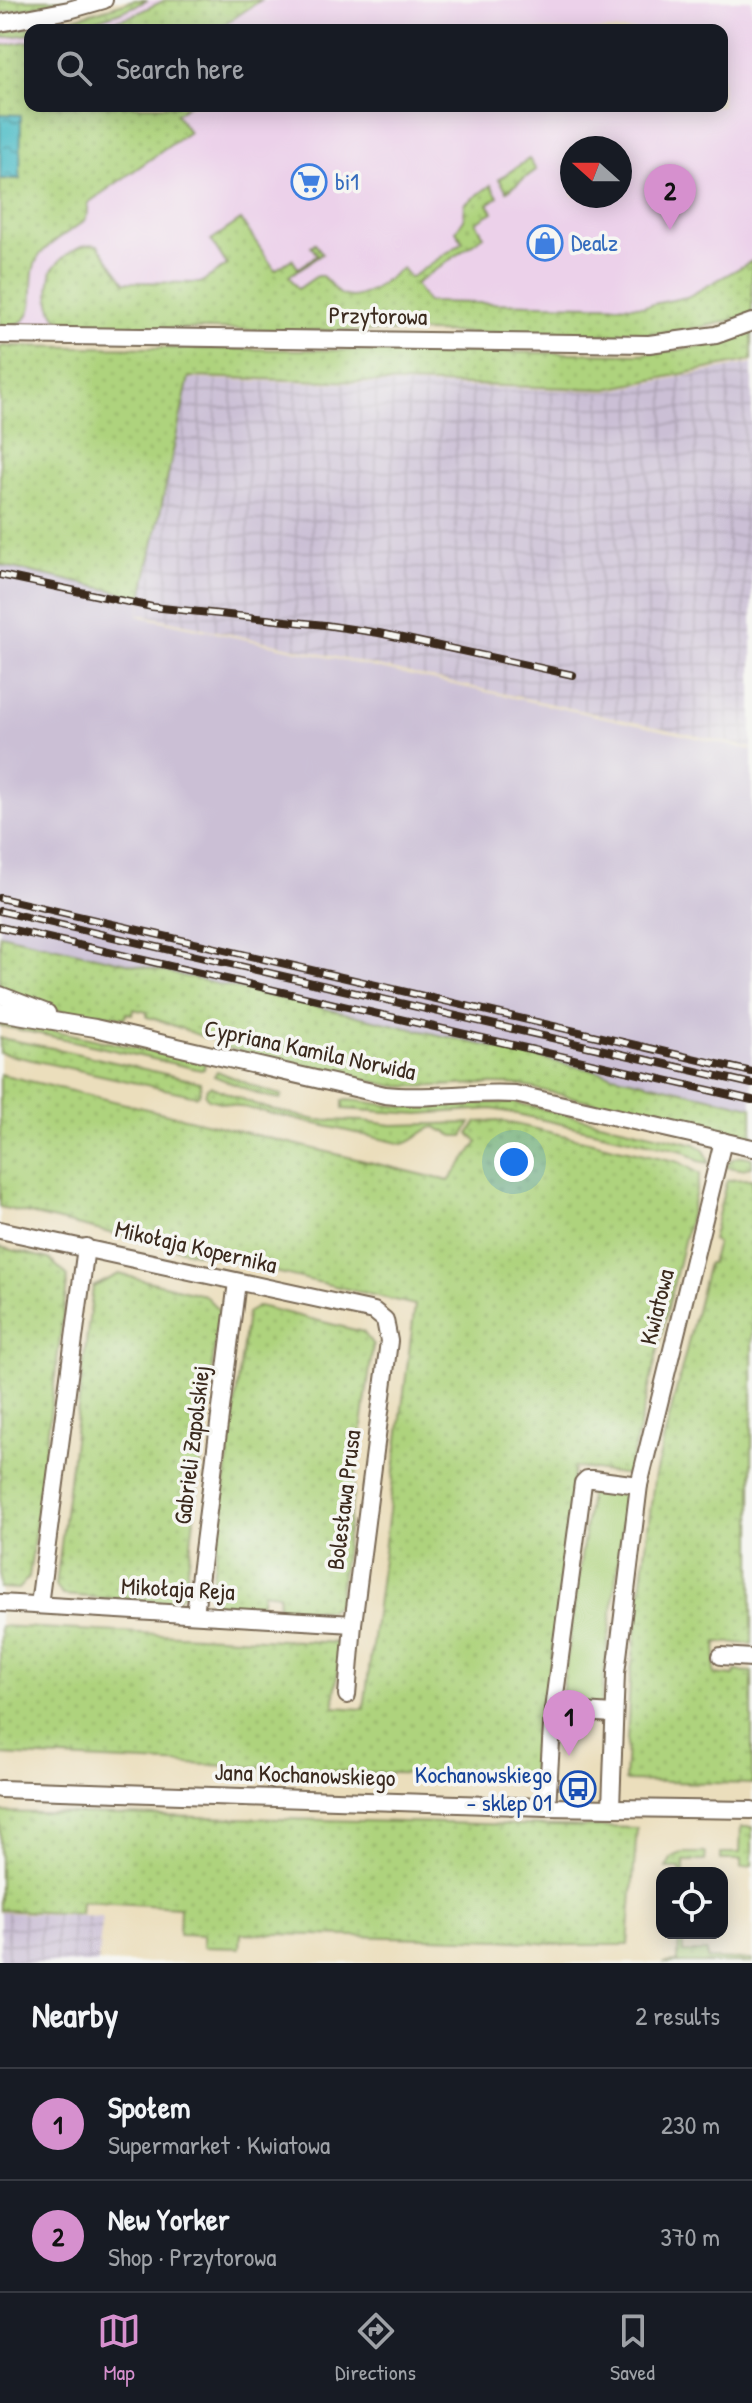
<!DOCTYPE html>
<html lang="en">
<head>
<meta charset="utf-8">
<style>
  body { margin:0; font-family:"Patrick Hand",sans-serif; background:#20242c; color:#f1f3f6 }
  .controls { position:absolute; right:24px; bottom:24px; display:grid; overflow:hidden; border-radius:16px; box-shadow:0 4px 20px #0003 }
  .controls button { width:72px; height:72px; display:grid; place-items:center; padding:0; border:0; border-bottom:2px solid #363941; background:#171b24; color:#f1f3f6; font:40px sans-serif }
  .compass { position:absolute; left:560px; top:136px; width:72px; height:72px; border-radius:50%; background:#171b24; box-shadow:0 4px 20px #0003; rotate:291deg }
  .you { position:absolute; left:514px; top:1162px; width:28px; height:28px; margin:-20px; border:6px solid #fff; border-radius:50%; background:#1a73e8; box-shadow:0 0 0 12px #1a73e833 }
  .badge { display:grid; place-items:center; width:52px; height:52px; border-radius:50%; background:#d690ce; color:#111; font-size:26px; font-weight:700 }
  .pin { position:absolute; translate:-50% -66px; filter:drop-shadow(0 2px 4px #0008) }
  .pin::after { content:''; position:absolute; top:42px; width:28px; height:24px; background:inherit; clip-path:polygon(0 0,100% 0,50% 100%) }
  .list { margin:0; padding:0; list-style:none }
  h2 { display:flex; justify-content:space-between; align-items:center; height:104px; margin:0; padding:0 32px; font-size:34px }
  h2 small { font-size:26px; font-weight:400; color:#9ea1a6 }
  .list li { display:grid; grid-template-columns:52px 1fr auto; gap:24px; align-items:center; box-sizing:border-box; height:112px; padding:0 32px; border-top:2px solid #363941 }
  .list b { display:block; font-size:30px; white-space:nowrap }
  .list p { margin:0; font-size:26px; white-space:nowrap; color:#9ea1a6 }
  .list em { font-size:26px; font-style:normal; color:#9ea1a6 }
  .icon { flex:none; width:44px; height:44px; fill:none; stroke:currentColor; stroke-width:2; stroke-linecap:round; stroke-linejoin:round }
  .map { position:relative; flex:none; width:752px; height:1963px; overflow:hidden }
  .search { position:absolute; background:#171b24; box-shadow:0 4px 20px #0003; left:24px; right:24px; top:24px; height:88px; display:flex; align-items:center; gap:20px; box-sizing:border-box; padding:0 28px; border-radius:16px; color:#9ea1a6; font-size:30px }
  .sheet { height:328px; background:#171b24 }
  nav { display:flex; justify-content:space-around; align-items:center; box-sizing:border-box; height:112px; border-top:2px solid #363941; background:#171b24; font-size:22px; color:#9ea1a6 }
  nav a { display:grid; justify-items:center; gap:4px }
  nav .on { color:#d690ce }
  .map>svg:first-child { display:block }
  .built { fill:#ecd1ea; fill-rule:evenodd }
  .industrial { fill:url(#industrial-grid) }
  .railway { fill:#cbbfd5 }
  .grass { fill:url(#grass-dots); stroke:#747e4e; stroke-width:2 }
  .park { fill:#aed37d; stroke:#747e4e; stroke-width:2 }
  .water { fill:url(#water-ripples); stroke:#457472; stroke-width:2 }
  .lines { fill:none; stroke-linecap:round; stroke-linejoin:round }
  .minor-casing { stroke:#796955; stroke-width:20 }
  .minor { stroke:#fff; stroke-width:16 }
  .rail-casing { stroke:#3b2a1e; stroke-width:8 }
  .rail { stroke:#f6f6f2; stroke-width:5; stroke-dasharray:15; stroke-linecap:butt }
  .labels { text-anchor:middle; stroke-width:7; stroke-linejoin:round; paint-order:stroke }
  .shop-label { font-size:24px; fill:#366cbe; stroke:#f6f6f2; text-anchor:start }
  .street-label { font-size:24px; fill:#3b2a1e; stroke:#f6f6f2 }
  .transit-label { font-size:24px; fill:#164399; stroke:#f6f6f2; text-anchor:end }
</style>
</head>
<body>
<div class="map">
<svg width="752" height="1963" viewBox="0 0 752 1963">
  <defs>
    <pattern id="industrial-grid" width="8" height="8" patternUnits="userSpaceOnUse" patternTransform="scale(2)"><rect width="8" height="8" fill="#cbbfd5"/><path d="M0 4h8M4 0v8" fill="none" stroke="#afa4b6"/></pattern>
    <pattern id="grass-dots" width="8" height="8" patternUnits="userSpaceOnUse" patternTransform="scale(2)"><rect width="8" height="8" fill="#aed37d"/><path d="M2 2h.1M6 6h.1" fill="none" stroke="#97b56c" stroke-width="1.8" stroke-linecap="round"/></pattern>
    <pattern id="water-ripples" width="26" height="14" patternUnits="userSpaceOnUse" patternTransform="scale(2)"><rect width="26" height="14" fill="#4fbdc7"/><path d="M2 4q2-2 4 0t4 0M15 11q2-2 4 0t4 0" fill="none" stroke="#439aa1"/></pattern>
  </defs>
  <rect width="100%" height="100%" fill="#f6f6f2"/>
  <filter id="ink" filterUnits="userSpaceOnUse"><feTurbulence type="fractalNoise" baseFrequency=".0125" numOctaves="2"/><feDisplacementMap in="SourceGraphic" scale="16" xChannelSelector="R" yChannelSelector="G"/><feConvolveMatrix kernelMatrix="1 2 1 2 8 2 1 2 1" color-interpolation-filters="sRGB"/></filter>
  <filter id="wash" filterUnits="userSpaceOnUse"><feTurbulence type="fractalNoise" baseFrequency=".006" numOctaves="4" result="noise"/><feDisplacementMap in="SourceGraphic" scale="32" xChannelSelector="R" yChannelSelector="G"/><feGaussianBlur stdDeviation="1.8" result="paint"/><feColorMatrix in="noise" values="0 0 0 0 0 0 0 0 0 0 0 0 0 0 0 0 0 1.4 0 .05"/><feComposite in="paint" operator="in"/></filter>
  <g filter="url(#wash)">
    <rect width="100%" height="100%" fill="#ebdebc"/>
    <path class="built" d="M134 0H752V313L714 325 639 335 0 326V33L69 20ZM30 30H722V106H30ZM572 148H620V196H572Z"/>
    <g class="industrial">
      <path d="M752 363V748L139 614 189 379 607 391Z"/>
      <path d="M0 1912 102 1917 98 1963H0Z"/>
    </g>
    <path class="railway" d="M0 565 142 597 138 616 752 750V1107L0 934Z"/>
    <g class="grass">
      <path d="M0 0H69L0 13Z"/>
      <path d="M134 0H148C113 17 69 30 30 30V34L0 38V33L69 20Z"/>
      <path d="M165 0H261L216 30H82L131 16Z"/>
      <path d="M30 41V106H187L176 114 189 132 88 203V213L85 220C71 232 51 240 40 255 20 281 51 327 0 326V46Z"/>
      <path d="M529 159 536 170 507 191 499 179Z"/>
      <path d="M491 185 498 197 488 204 493 212 476 222 484 236 415 284 427 302 644 306 687 297 752 261V313C715 327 678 332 639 335L69 327C46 317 47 292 52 270 62 256 81 241 98 245L125 282 200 283 227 265 211 240 241 220 275 270 292 259 298 268 317 255 311 246 315 243 322 254 289 276 298 289 317 276H322C329 281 333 289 340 294 360 306 387 278 402 268L410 278 463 242 456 231 464 219 465 204Z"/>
      <path d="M752 332V360L607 389 189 377 142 597 0 565V346L638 354C678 351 715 346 752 332Z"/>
      <path d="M0 934 752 1107V1138L519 1085C477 1081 435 1089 393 1086L221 1047 222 1042C196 1037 173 1023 147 1017V1012L133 1009 132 1014 127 1013 125 1018C106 1013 87 1015 68 1012 44 1008 22 998 0 989Z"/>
      <path d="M0 1019 205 1063 204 1069 201 1070 69 1040 0 1026Z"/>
      <path d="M0 1038 58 1049 200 1082 201 1086 199 1095 196 1096 0 1053Z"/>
      <path d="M217 1071 266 1091 282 1095 281 1099 264 1096 214 1076Z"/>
      <path d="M0 1074 449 1181 478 1142 469 1134 477 1122 501 1121 679 1162 700 1174 628 1475 574 1467 537 1777 356 1772 0 1755V1626L340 1643 334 1707 364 1709 415 1305 0 1207Z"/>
      <path d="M210 1086 262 1107 316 1120 364 1121 392 1125 471 1123 463 1136H454L435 1127C422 1129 417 1141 403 1144L208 1099 205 1095 207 1088Z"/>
      <path d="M343 1100C366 1100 387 1107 410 1107 446 1108 480 1101 516 1103L695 1144C704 1149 707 1153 709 1163L699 1161 683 1151 503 1111 492 1109 419 1114 343 1109Z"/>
      <path d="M743 1156 752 1158V1167L741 1169 726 1167C730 1159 735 1157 743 1156Z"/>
      <path d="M749 1179H752V1644L717 1642 714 1674 734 1676 735 1671 752 1672V1784L625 1781 630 1682 654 1479 708 1263H711L717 1243 712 1240 726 1183 728 1180Z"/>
      <path d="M0 1247 49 1259 68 1276 29 1577 18 1589 0 1588Z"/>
      <path d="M119 1274 204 1295 219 1310 185 1593 173 1603 62 1595 56 1585 93 1287Z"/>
      <path d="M259 1306 363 1332 373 1345 338 1604 329 1610 278 1608 279 1594 263 1592 261 1607 218 1604 210 1598 247 1313Z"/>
      <path d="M0 1812 637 1828 628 1945H565L501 1940 241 1933 240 1948 203 1947V1935L179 1934 180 1907 81 1901 80 1914 0 1910Z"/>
      <path d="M741 1827H752V1866L741 1868V1860H721V1853H740Z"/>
      <path d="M682 1853H706L705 1861H684V1873H680V1868H666L672 1857Z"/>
      <path d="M679 1933H683V1952H707V1959L752 1960V1963H663L678 1962Z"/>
    </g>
    <path class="park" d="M591 1487 627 1490 600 1708 564 1705 561 1701Z"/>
    <path class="water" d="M0 114 21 115 20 179H0Z"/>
  </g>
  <g filter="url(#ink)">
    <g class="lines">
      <defs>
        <g id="minor">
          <path d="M0 23 69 10 104 0"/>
          <path d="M0 335 649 344 716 335 752 322"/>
          <path d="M0 995 47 1013"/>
          <path d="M0 1012 95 1028 385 1095C428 1100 471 1091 515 1094L752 1148"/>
          <path d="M0 1230 365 1309 374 1311 385 1320 389 1341 353 1624 347 1695"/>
          <path d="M0 1603 353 1624"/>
          <path d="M39 1605 86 1247"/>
          <path d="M195 1614 237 1282"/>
          <path d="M721 1656 752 1658"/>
          <path d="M553 1710 613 1714"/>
          <path d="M0 1789 547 1807 752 1810"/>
          <path d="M547 1807 553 1710 583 1483 587 1479H593L639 1485"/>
          <path d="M611 1807 616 1673 639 1485 723 1141"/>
        </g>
      </defs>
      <use href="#minor" class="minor-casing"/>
      <use href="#minor" class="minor"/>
      <defs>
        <g id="rail">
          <path d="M0 575 152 607 325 625 379 633 573 675"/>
          <path d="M0 898 752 1072"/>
          <path d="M0 911 752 1084"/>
          <path d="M0 927 752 1100"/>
        </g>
      </defs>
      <use href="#rail" class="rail-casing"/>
      <use href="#rail" class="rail"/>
    </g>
  </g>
  <defs>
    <symbol id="supermarket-ring" viewBox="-11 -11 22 22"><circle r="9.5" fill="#f6f6f2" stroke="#3f7fe0" stroke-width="1.5"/><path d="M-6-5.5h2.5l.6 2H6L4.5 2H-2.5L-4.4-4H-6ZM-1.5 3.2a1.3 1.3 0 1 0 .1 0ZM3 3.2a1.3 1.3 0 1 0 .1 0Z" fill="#3f7fe0"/></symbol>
    <symbol id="shop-ring" viewBox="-11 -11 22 22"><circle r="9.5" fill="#f6f6f2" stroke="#3f7fe0" stroke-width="1.5"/><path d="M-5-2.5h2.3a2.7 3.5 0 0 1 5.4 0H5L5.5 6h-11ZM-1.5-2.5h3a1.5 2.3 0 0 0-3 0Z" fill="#3f7fe0"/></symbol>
    <symbol id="bus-ring" viewBox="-11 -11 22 22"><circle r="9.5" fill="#f6f6f2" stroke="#1a4fb4" stroke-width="1.5"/><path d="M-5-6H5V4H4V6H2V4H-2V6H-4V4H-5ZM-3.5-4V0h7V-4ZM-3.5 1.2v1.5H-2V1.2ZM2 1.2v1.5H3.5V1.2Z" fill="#1a4fb4"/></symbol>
  </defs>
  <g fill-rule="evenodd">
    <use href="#supermarket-ring" x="289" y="162" width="40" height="40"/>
    <use href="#shop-ring" x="525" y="223" width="40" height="40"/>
    <use href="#bus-ring" x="558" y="1769" width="40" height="40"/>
  </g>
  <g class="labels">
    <g class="shop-label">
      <text x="335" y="190">bi1</text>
      <text x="571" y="251">Dealz</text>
    </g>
    <g class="street-label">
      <text transform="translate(378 316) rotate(1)" y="8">Przytorowa</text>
      <text transform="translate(310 1050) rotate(12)" y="8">Cypriana Kamila Norwida</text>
      <text transform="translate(196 1247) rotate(13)" y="8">Mikołaja Kopernika</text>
      <text transform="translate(657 1307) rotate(-76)" y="8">Kwiatowa</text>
      <text transform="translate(192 1445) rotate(-83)" y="8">Gabrieli Zapolskiej</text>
      <text transform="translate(344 1500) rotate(-83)" y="8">Bolesława Prusa</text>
      <text transform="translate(178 1589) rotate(3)" y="8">Mikołaja Reja</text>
      <text transform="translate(305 1775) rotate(2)" y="8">Jana Kochanowskiego</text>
    </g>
    <g class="transit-label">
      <text x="552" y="1783">Kochanowskiego<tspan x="552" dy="28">- sklep 01</tspan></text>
    </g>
  </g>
</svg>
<div class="controls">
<button><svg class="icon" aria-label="locate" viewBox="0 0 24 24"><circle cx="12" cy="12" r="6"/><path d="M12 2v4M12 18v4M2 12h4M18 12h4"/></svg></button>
</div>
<svg class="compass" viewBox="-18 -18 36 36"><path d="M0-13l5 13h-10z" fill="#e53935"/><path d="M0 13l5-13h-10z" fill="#9ea1a6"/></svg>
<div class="you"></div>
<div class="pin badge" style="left:569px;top:1756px">1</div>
<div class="pin badge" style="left:670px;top:230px">2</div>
<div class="search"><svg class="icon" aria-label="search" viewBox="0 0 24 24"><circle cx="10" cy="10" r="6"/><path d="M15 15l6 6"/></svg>Search here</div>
</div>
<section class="sheet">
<h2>Nearby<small>2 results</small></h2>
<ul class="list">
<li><span class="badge">1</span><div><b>Społem</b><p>Supermarket · Kwiatowa</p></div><em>230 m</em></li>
<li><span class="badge">2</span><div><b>New Yorker</b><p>Shop · Przytorowa</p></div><em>370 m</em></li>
</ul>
</section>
<nav>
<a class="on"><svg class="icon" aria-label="map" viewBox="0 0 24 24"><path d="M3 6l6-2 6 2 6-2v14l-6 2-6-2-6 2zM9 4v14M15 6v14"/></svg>Map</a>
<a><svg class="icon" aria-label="directions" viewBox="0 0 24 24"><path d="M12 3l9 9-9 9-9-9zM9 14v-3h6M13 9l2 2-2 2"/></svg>Directions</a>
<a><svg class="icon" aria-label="saved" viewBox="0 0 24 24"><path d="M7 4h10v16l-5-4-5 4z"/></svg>Saved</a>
</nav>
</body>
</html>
